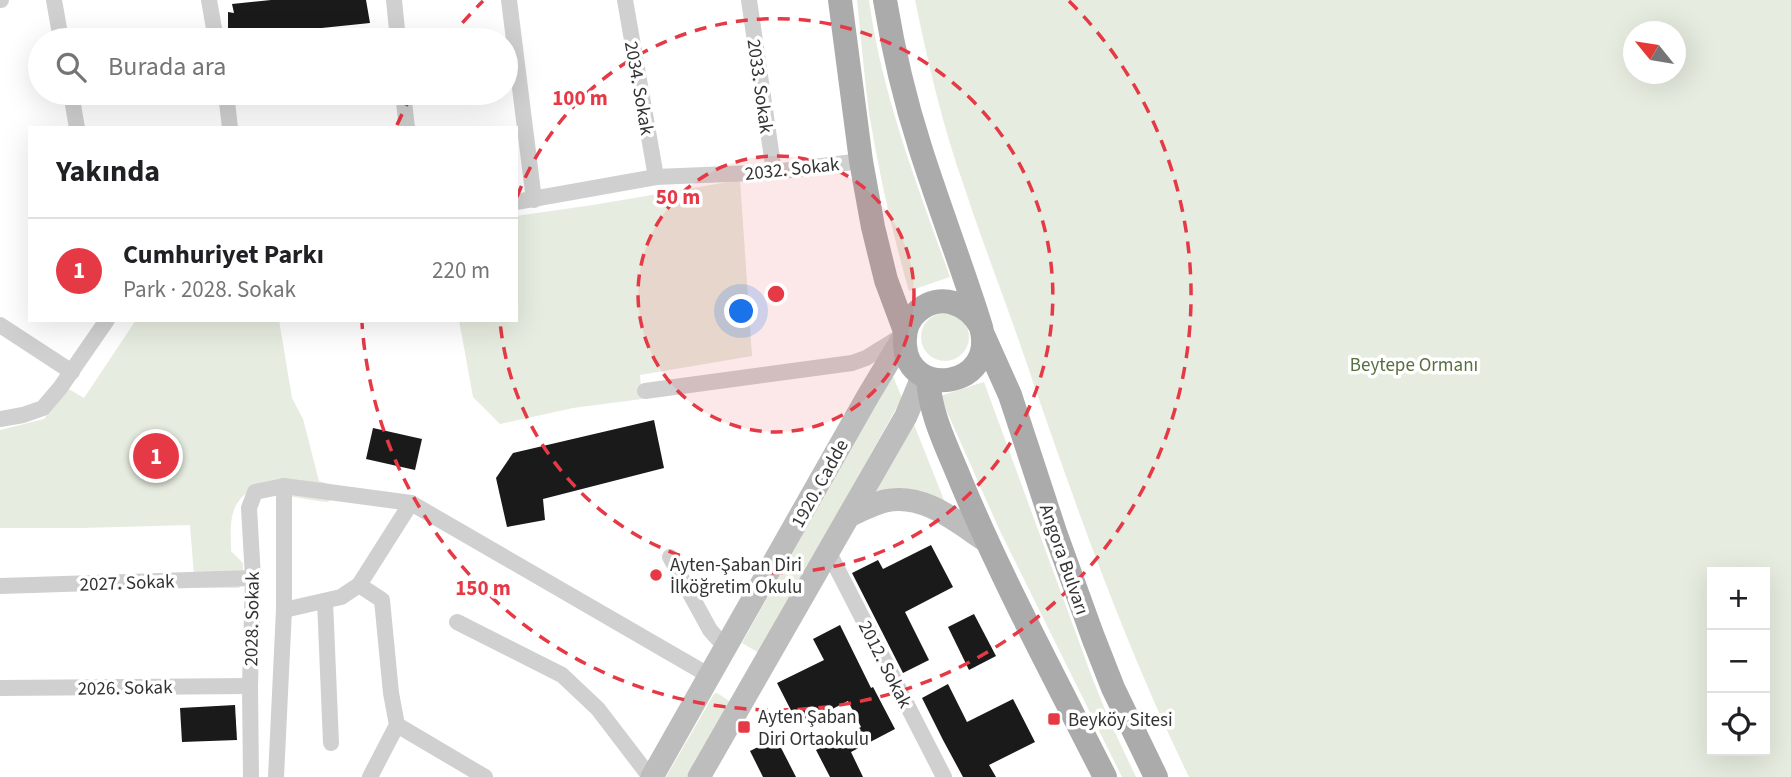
<!DOCTYPE html>
<html lang="tr">
<head>
<meta charset="utf-8">
<style>
  body { margin:0; font-family:"Source Sans 3",sans-serif; background:#f2f2f2; color:#202124 }
  .controls { position:absolute; right:21px; bottom:21px; display:grid; overflow:hidden; border-radius:0px; box-shadow:0 7px 28px #0002 }
  .controls button { width:63px; height:63px; display:grid; place-items:center; padding:0; border:0; border-bottom:2px solid #e0e0e0; background:#fff; color:#202124; font:35px sans-serif }
  .compass { position:absolute; left:1623px; top:21px; width:63px; height:63px; border-radius:50%; background:#fff; box-shadow:0 7px 28px #0002; rotate:300deg }
  .you { position:absolute; left:742px; top:312px; width:24px; height:24px; margin:-18px; border:5px solid #fff; border-radius:50%; background:#1a73e8; box-shadow:0 0 0 10px #1a73e833 }
  .badge { display:grid; place-items:center; width:46px; height:46px; border-radius:50%; background:#e63946; color:#fff; font-size:23px; font-weight:700 }
  .pin { position:absolute; translate:-50% -50%; border:4px solid #fff; box-shadow:0 2px 7px #0006 }
  .list { margin:0; padding:0; list-style:none }
  h2 { display:flex; justify-content:space-between; align-items:center; height:91px; margin:0; padding:0 28px; font-size:30px }
  h2 small { font-size:23px; font-weight:400; color:#757577 }
  .list li { display:grid; grid-template-columns:46px 1fr auto; gap:21px; align-items:center; box-sizing:border-box; height:105px; padding:0 28px; border-top:2px solid #e0e0e0 }
  .list b { display:block; font-size:26px; white-space:nowrap }
  .list p { margin:0; font-size:23px; white-space:nowrap; color:#757577 }
  .list em { font-size:23px; font-style:normal; color:#757577 }
  .icon { flex:none; width:38px; height:38px; fill:none; stroke:currentColor; stroke-width:2; stroke-linecap:round; stroke-linejoin:round }
  .map { position:relative; flex:none; width:1791px; height:777px; overflow:hidden }
  .search { position:absolute; background:#fff; box-shadow:0 7px 28px #0002; left:28px; top:28px; width:490px; height:77px; display:flex; align-items:center; gap:18px; box-sizing:border-box; padding:0 24px; border-radius:38px; color:#757577; font-size:26px }
  .panel { position:absolute; background:#fff; box-shadow:0 7px 28px #0002; left:28px; top:126px; width:490px; height:196px; border-radius:0px }
  .map>svg:first-child { display:block }
  .green { fill:#e6ecdf; fill-rule:evenodd }
  .building { fill:#1a1a1a }
  .lines { fill:none; stroke-linecap:round; stroke-linejoin:round }
  .street { stroke:#d0d0d0; stroke-width:16 }
  .secondary { stroke:#bdbdbd; stroke-width:23 }
  .primary { stroke:#ababab; stroke-width:24 }
  .ring { fill:none; stroke:#e63946; stroke-width:3.5; stroke-dasharray:12 9 }
  .poi-dot { fill:#e63946; stroke:#fff; stroke-width:2.5 }
  .labels { text-anchor:middle; stroke-width:7; stroke-linejoin:round; paint-order:stroke }
  .street-label { font-size:19px; fill:#333; stroke:#fff }
  .park-label { font-size:19px; fill:#56703f; stroke:#fff }
  .poi-label { font-size:19px; fill:#333; stroke:#fff; text-anchor:start }
  .centre { fill:#e63946; stroke:#fff; stroke-width:3.5 }
  .ring-label { font-size:21px; text-anchor:middle; font-weight:bold; fill:#e63946; stroke:#fff; stroke-width:7; stroke-linejoin:round; paint-order:stroke }
</style>
</head>
<body>
<div class="map">
<svg width="1791" height="777" viewBox="0 0 1791 777">
  <rect width="100%" height="100%" fill="#fff"/>
  <g class="green">
    <path d="M857 0H869C882 96 918 187 950 277L909 291C892 232 879 173 869 113 864 75 861 37 857 0Z"/>
    <path d="M915 0H1791V777H1189C1121 637 1070 490 1020 344 1002 292 982 241 965 189 943 128 928 63 915 0ZM1634 32H1676V74H1634ZM1765 572V751H1712V572Z"/>
    <path d="M740 180 752 356 640 375 642 399 573 408 500 424 473 397 459 320H516V216L593 205Z"/>
    <circle cx="945" cy="337" r="24"/>
    <path d="M136 320H279L292 398 303 419 319 481 332 485V500L327 502 318 501 251 490C227 505 231 527 231 551L243 563V583L239 588H195L190 525 81 528H0V430L44 419 67 388 84 398Z"/>
    <path d="M892 374 902 398 759 653 742 643Z"/>
    <path d="M984 382 1093 680 1110 722 1136 777H1122L1000 531 940 396Z"/>
    <path d="M913 422 946 505 870 495Z"/>
    <path d="M717 693 729 701V704L687 777H666L714 694Z"/>
  </g>
  <g class="building">
    <path d="M271 0H366L370 23 235 37 233 30H228V12L234 13 232 4Z"/>
    <path d="M654 420 664 468 543 499 545 520 507 527 496 478 513 453Z"/>
    <path d="M373 428 422 439 415 470 366 459Z"/>
    <path d="M931 545 953 587 905 612 929 660 903 673 852 573 878 560 883 569Z"/>
    <path d="M974 614 996 656 969 670 948 627Z"/>
    <path d="M840 625 871 688 873 687 895 729 851 752 863 777H830L816 750 861 727 848 701 799 726 777 683 824 660 813 639Z"/>
    <path d="M948 684 967 722 1013 699 1035 742 989 765 996 777H963L943 740 922 698Z"/>
    <path d="M235 705 237 740 182 742 180 708Z"/>
    <path d="M776 738 796 777H763L750 751Z"/>
  </g>
  <g class="lines">
    <g class="street">
      <path d="M0 0H1"/>
      <path d="M54 0 61 40"/>
      <path d="M209 0 216 40"/>
      <path d="M394 0 398 40"/>
      <path d="M509 0 534 200"/>
      <path d="M625 0 656 177"/>
      <path d="M749 0 774 172"/>
      <path d="M71 93 77 128"/>
      <path d="M226 93 230 128"/>
      <path d="M403 93 407 128"/>
      <path d="M516 202 656 177 774 172 861 161"/>
      <path d="M0 325 72 372"/>
      <path d="M645 391 852 363 866 358 900 337"/>
      <path d="M0 419 23 415 43 408 60 388 107 320"/>
      <path d="M411 503 710 676"/>
      <path d="M828 551 944 777"/>
      <path d="M670 557 710 630 718 639 728 644"/>
      <path d="M359 585 382 600 391 693 397 725 370 777"/>
      <path d="M0 586 253 578"/>
      <path d="M325 601 331 743"/>
      <path d="M457 622 562 675 598 709 650 777"/>
      <path d="M0 688 250 686"/>
      <path d="M397 725 485 777"/>
      <path d="M251 777 250 686 253 578 249 508 255 492 284 486 411 503 359 585 341 597 284 610"/>
      <path d="M276 777 284 610V486"/>
    </g>
    <g class="secondary">
      <path d="M849 516C861 510 873 504 885 501 923 492 957 522 986 541"/>
      <path d="M652 777 868 396 904 336"/>
      <path d="M699 777 906 416 923 375"/>
    </g>
    <g class="primary">
      <path d="M840 0 861 161 873 227 886 280 905 331"/>
      <path d="M885 0C893 49 905 100 920 147 939 207 962 266 981 327 998 388 908 400 905 345 904 332 908 319 918 311 940 292 969 303 981 327"/>
      <path d="M984 337 1010 395 1055 532 1093 637 1113 688 1156 777"/>
      <path d="M928 378C930 416 948 449 962 484 1004 584 1056 680 1105 777"/>
    </g>
  </g>
  <circle cx="776" cy="294" r="138" fill="#e63946" fill-opacity=".12"/>
  <g class="ring">
    <circle cx="776" cy="294" r="138"/>
    <path d="M517 197A277 277 0 1 1 500 321"/>
    <path d="M397 125A415 415 0 0 1 413 93M449 39A415 415 0 0 1 483 1M1069 1A415 415 0 1 1 362 323"/>
  </g>
  <g class="poi-dot">
    <circle cx="656" cy="575" r="7"/>
    <rect x="1047" y="712" width="14" height="14" rx="3.5"/>
    <rect x="737" y="720" width="14" height="14" rx="3.5"/>
  </g>
  <g class="labels">
    <g class="street-label">
      <text transform="translate(761 86) rotate(82)" y="7">2033. Sokak</text>
      <text transform="translate(640 88) rotate(80)" y="7">2034. Sokak</text>
      <text transform="translate(792 168) rotate(-6)" y="7">2032. Sokak</text>
      <text transform="translate(819 483) rotate(-61)" y="7">1920. Cadde</text>
      <text transform="translate(1065 559) rotate(71)" y="7">Angora Bulvarı</text>
      <text transform="translate(127 582) rotate(-2)" y="7">2027. Sokak</text>
      <text transform="translate(251 619) rotate(-89)" y="7">2028. Sokak</text>
      <text transform="translate(886 664) rotate(63)" y="7">2012. Sokak</text>
      <text transform="translate(125 687) rotate(-1)" y="7">2026. Sokak</text>
    </g>
    <g class="park-label">
      <text x="1414" y="371">Beytepe Ormanı</text>
    </g>
    <g class="poi-label">
      <text x="670" y="571">Ayten-Şaban Diri<tspan x="670" dy="22">İlköğretim Okulu</tspan></text>
      <text x="758" y="723">Ayten Şaban<tspan x="758" dy="22">Diri Ortaokulu</tspan></text>
      <text x="1068" y="726">Beyköy Sitesi</text>
    </g>
  </g>
  <circle cx="776" cy="294" r="10" class="centre"/>
  <g class="ring-label">
    <text x="580" y="105">100 m</text>
    <text x="678" y="204">50 m</text>
    <text x="483" y="595">150 m</text>
  </g>
</svg>
<div class="controls">
<button>+</button>
<button>−</button>
<button><svg class="icon" aria-label="locate" viewBox="0 0 24 24"><circle cx="12" cy="12" r="6"/><path d="M12 2v4M12 18v4M2 12h4M18 12h4"/></svg></button>
</div>
<svg class="compass" viewBox="-18 -18 36 36"><path d="M0-13l5 13h-10z" fill="#e53935"/><path d="M0 13l5-13h-10z" fill="#757577"/></svg>
<div class="you"></div>
<div class="pin badge" style="left:156px;top:456px">1</div>
<div class="search"><svg class="icon" aria-label="search" viewBox="0 0 24 24"><circle cx="10" cy="10" r="6"/><path d="M15 15l6 6"/></svg>Burada ara</div>
<section class="panel">
<h2>Yakında<small></small></h2>
<ul class="list">
<li><span class="badge">1</span><div><b>Cumhuriyet Parkı</b><p>Park · 2028. Sokak</p></div><em>220 m</em></li>
</ul>
</section>
</div>
</body>
</html>
